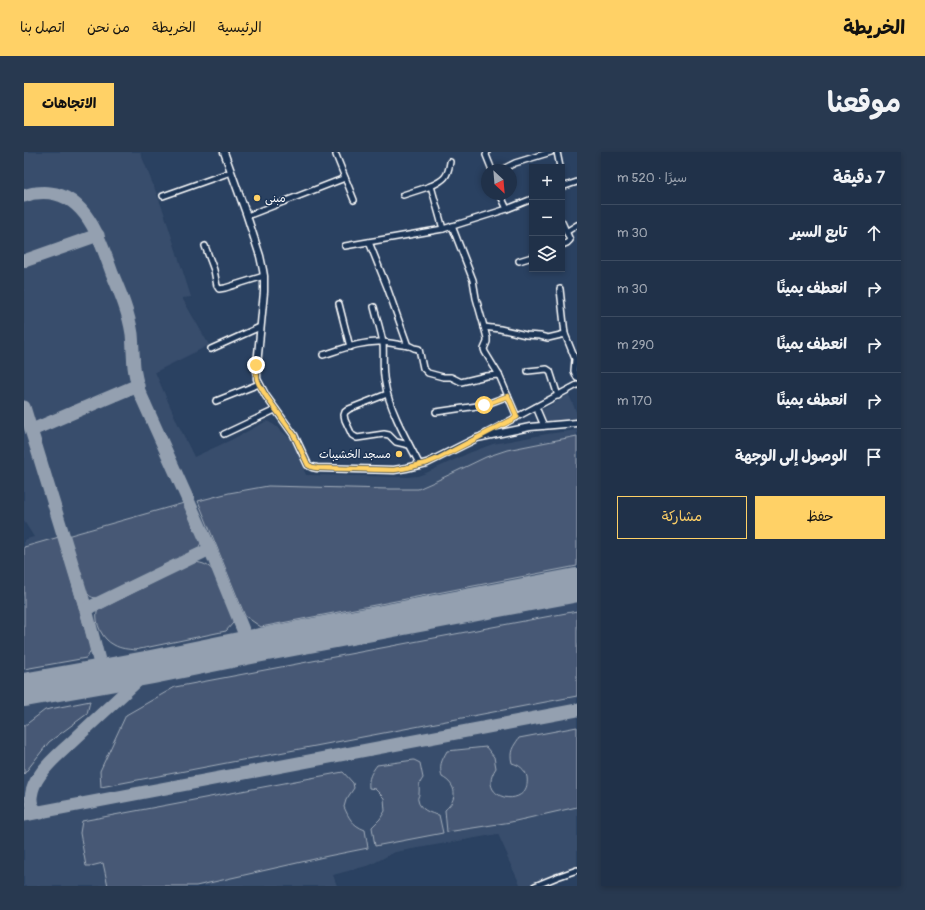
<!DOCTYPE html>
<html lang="ar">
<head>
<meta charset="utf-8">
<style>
  body { margin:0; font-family:Pangolin,"Playpen Sans Arabic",sans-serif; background:#283950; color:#f1f3f6; direction:rtl }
  .controls { position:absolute; right:12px; top:12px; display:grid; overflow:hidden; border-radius:0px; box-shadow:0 2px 6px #0003 }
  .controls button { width:36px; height:36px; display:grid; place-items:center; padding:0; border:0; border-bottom:1px solid #3d4c61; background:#203149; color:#f1f3f6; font:20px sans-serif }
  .compass { position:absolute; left:457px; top:12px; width:36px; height:36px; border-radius:50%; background:#203149; box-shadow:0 2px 6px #0003; rotate:154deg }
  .stop { position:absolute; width:12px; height:12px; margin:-9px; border:3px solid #ffd166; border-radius:50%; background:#fff }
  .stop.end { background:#ffd166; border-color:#fff; box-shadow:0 1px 4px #0008 }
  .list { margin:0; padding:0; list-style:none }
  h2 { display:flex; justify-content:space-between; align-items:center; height:52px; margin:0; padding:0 16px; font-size:17px }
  h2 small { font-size:13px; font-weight:400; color:#a2a9b4 }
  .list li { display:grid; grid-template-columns:26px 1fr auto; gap:12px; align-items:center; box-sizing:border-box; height:56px; padding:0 16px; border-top:1px solid #3d4c61 }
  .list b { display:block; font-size:15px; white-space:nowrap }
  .list em { font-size:13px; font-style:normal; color:#a2a9b4 }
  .actions { display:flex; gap:8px; padding:12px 16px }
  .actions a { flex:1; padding:9px 0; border:1px solid #ffd166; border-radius:0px; text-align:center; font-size:14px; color:#ffd166 }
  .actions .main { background:#ffd166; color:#111 }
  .icon { flex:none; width:22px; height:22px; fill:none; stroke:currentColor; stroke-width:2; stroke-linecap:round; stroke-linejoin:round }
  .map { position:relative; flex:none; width:553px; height:734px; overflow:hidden; direction:ltr; border-radius:0px }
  header { display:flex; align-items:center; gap:24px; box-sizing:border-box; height:56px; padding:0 20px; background:#ffd166; color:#111 }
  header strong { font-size:19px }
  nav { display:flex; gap:22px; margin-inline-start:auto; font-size:14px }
  .intro { display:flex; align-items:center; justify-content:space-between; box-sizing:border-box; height:96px; padding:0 24px }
  h1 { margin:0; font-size:28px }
  .button { padding:10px 18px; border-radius:0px; background:#ffd166; color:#111; font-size:14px; font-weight:700 }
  main { display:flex; gap:24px; padding:0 24px }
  aside { flex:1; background:#203149; border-radius:0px; box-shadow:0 2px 6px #0003 }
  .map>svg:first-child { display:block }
  .built { fill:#394e6c }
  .green { fill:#465975; stroke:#a2acba }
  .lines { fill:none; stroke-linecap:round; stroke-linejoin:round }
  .taxiway { stroke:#94a0b0; stroke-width:13 }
  .runway { stroke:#94a0b0; stroke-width:34 }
  .minor-casing { stroke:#fff; stroke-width:8 }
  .major-casing { stroke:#fff; stroke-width:9 }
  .minor { stroke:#1d3557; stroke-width:5 }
  .major { stroke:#1d3557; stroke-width:6 }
  .route { stroke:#ffd166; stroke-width:5 }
  .poi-dot { fill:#ffd166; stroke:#1d3557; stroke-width:1.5 }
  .labels { text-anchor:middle; stroke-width:3; stroke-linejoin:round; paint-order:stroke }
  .poi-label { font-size:11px; fill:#fff; stroke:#1d3557; text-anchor:start }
</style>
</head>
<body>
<header>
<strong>الخريطة</strong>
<nav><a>الرئيسية</a><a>الخريطة</a><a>من نحن</a><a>اتصل بنا</a></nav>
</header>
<div class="intro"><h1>موقعنا</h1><a class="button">الاتجاهات</a></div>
<main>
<aside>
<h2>7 دقيقة<small>سيرًا · 520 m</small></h2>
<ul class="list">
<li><svg class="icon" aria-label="ahead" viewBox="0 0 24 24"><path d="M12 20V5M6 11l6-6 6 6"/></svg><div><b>تابع السير</b></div><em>30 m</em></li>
<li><svg class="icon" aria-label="right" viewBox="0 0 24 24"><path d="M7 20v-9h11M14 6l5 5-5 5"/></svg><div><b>انعطف يمينًا</b></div><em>30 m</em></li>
<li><svg class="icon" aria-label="right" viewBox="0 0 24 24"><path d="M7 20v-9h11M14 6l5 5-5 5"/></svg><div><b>انعطف يمينًا</b></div><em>290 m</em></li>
<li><svg class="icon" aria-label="right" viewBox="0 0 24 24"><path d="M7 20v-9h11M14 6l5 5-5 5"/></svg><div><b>انعطف يمينًا</b></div><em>170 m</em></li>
<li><svg class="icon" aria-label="arrive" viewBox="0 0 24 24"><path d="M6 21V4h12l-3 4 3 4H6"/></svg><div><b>الوصول إلى الوجهة</b></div></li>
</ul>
<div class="actions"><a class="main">حفظ</a><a>مشاركة</a></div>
</aside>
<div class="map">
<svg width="553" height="734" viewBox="0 0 553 734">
  <rect width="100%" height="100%" fill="#2a4161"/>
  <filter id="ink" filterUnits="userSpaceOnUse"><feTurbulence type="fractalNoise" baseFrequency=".025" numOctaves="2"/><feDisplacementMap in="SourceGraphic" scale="8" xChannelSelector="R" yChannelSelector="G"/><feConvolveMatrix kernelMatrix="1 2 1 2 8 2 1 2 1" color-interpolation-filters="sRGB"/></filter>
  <g filter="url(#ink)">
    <g class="built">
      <path d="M0 0H116L139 58 167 145 158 146 185 193 131 220 153 270 170 305 207 288 243 269 250 273 268 288 282 323 383 325 394 324 402 321 445 301 469 292 523 282 553 278V718L511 734H497L483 705 484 704 474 682 371 700 346 713 309 723 313 734H0V388L10 385 0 369Z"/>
      <path d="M545 243 553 262V269H522L518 258Z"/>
    </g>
    <g class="green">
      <path d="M553 284V414L237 475 221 464 174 349 205 341 244 334 365 337H394L410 330 462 305 483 298Z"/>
      <path d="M160 351 176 385 177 391 172 400 77 446C69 446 67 446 62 440L43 384Z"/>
      <path d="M35 385 67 498 62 506 0 517V395Z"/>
      <path d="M170 410C179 411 185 413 190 420L210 464 209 471 202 479 111 498C104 497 97 497 90 493 78 487 71 472 73 459Z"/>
      <path d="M553 459V544L77 635 76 619 102 563 151 535Z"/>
      <path d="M66 549 63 562 25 590 0 622V574L21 558Z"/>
      <path d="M553 575V655L487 670 423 680 421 658C434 647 433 633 418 625 415 613 417 610 423 599L462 595 470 605 472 616C450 649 508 658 503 625 501 617 495 613 488 611 485 599 489 595 495 586Z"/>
      <path d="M390 608 396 611 399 626C393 635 396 633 395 642 395 644 393 646 394 648 395 657 407 662 415 663L419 681 351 694 348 675 356 667 361 659 360 646 351 637 345 636C344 626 347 621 353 613Z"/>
      <path d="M319 620 329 631 330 636 322 648 320 655C325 666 328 673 341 678L344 696 304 704 172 734H84L79 711 67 714H62L56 681 58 669Z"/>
    </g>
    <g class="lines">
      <g class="taxiway">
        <path d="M0 44C4 43 8 41 12 41 60 35 75 85 88 121 96 140 105 161 108 182 109 193 109 204 110 215 111 223 113 231 115 239L186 397 226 495"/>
        <path d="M0 109 74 83"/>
        <path d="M0 255 62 457 79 524"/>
        <path d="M8 278 114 233"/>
        <path d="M62 457 186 397"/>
        <path d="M17 661C0 656 8 634 16 623 25 609 40 598 52 586 77 562 103 539 128 515"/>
        <path d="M0 663 553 558"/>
      </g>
      <path class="runway" d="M0 538 79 524 128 515 226 495 553 433"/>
      <defs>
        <g id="minor">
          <path d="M463 0 462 3 468 18"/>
          <path d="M533 0 536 15"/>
          <path d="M312 3 330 48"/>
          <path d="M477 18 491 11 527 0"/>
          <path d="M407 34C420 28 424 25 426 10"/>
          <path d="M538 35 553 30"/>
          <path d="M476 42 483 57"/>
          <path d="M379 43 407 34 419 77"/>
          <path d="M139 44 207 20"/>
          <path d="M223 64 321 26"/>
          <path d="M538 70 546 88 543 91 538 93"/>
          <path d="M428 74 449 128 452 146 459 171 463 186V190L460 197 461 200 475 223 493 265"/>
          <path d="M542 80 553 73"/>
          <path d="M345 90 363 135 384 194"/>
          <path d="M181 94 190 118 193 134 195 137 201 136 240 124"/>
          <path d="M321 94 419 77 483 57 508 47"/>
          <path d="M495 109 508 105"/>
          <path d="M536 137 541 182 551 207 550 219 553 226"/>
          <path d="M315 152 326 195"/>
          <path d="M350 155C353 167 357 179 359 191 360 204 358 218 361 231 365 257 384 290 396 313"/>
          <path d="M460 175 476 177 502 183 516 184 524 186 541 182"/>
          <path d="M187 197 236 175"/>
          <path d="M299 203C318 197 338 189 358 190 367 191 377 193 386 194L390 196 395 197 399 216 404 221 419 225H427L437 230 462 224 475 223"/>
          <path d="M504 219 523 217 526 219 534 244"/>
          <path d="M363 242 325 257 321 260 320 263 321 268 328 283 333 286 360 282 365 283 372 290 385 293"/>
          <path d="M192 249 235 232"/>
          <path d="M512 255 520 274"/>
          <path d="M412 260 460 253 484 244"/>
          <path d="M200 282 251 258"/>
          <path d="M457 284 553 233"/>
          <path d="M511 734 533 725 553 718"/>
        </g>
        <path id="major" d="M200 0 223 64 236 104 239 118 240 124V140L233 213V227L242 244 270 283 284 313 288 315 293 316 370 318 382 316 403 311 453 286 506 275 553 271"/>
      </defs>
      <use href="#minor" class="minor-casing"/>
      <use href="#major" class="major-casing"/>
      <use href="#minor" class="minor"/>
      <use href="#major" class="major"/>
    </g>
  </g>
  <g class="lines" filter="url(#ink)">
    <path class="route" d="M232 213 233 227 235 232 242 244 270 283 284 313 288 315 293 316 370 318 382 316 403 311 415 306 493 265 484 244 460 253"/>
  </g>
  <g class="poi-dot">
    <circle cx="233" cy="46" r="4"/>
    <circle cx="375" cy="302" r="4"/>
  </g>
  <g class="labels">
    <g class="poi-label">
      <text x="241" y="50">مبنى</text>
      <text x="367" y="306" text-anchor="end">مسجد الخشيبات</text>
    </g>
  </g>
</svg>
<div class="controls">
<button>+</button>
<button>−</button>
<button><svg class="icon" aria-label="layers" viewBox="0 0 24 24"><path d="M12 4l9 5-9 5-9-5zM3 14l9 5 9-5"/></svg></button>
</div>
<svg class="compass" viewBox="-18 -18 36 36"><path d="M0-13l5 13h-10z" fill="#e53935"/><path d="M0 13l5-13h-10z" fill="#a2a9b4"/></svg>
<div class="stop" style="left:460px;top:253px"></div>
<div class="stop end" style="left:232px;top:213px"></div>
</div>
</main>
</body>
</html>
